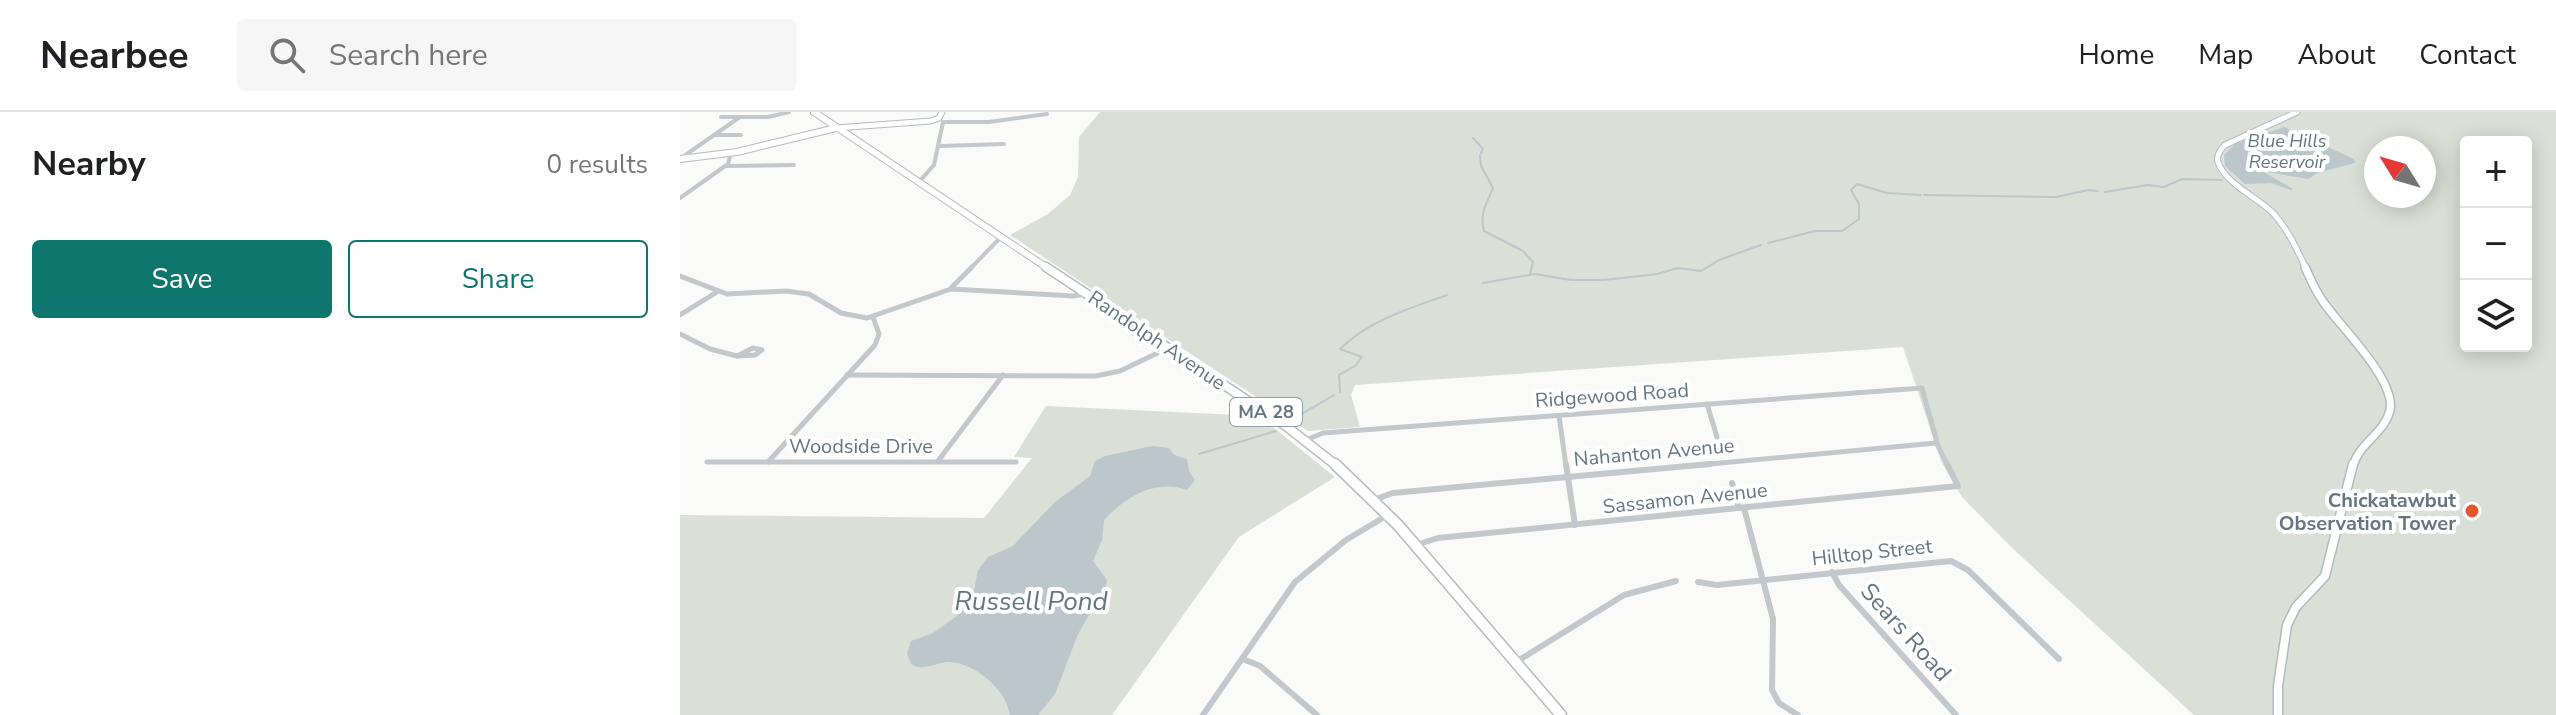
<!DOCTYPE html>
<html lang="en">
<head>
<meta charset="utf-8">
<style>
  body { margin:0; font-family:"Nunito Sans",sans-serif; background:#f6f6f6; color:#202124 }
  .controls { position:absolute; right:24px; top:24px; display:grid; overflow:hidden; border-radius:8px; box-shadow:0 4px 20px #0003 }
  .controls button { width:72px; height:72px; display:grid; place-items:center; padding:0; border:0; border-bottom:2px solid #e0e0e0; background:#fff; color:#202124; font:40px sans-serif }
  .compass { position:absolute; left:1684px; top:24px; width:72px; height:72px; border-radius:50%; background:#fff; box-shadow:0 4px 20px #0003; rotate:307deg }
  .list { margin:0; padding:0; list-style:none }
  h2 { display:flex; justify-content:space-between; align-items:center; height:104px; margin:0; padding:0 32px; font-size:34px }
  h2 small { font-size:26px; font-weight:400; color:#757577 }
  .actions { display:flex; gap:16px; padding:24px 32px }
  .actions a { flex:1; padding:18px 0; border:2px solid #0f766e; border-radius:8px; text-align:center; font-size:28px; color:#0f766e }
  .actions .main { background:#0f766e; color:#fff }
  .icon { flex:none; width:44px; height:44px; fill:none; stroke:currentColor; stroke-width:2; stroke-linecap:round; stroke-linejoin:round }
  .map { position:relative; flex:none; width:1876px; height:603px; overflow:hidden }
  header { display:flex; align-items:center; gap:48px; box-sizing:border-box; height:112px; padding:0 40px; background:#fff; border-bottom:2px solid #e0e0e0 }
  header strong { font-size:38px }
  nav { display:flex; gap:44px; margin-inline-start:auto; font-size:28px }
  .search { width:560px; height:72px; background:#f6f6f6; display:flex; align-items:center; gap:20px; box-sizing:border-box; padding:0 28px; border-radius:8px; color:#757577; font-size:30px }
  main { display:flex }
  aside { flex:1; background:#fff }
  .map>svg:first-child { display:block }
  .green { fill:#dadfd7; fill-rule:evenodd }
  .water { fill:#bbc7cb }
  .lines { fill:none; stroke-linecap:round; stroke-linejoin:round }
  .stream { stroke:#bbc7cb; stroke-width:2 }
  .secondary-far2-casing { stroke:#b3babf; stroke-width:7 }
  .secondary-far1-casing { stroke:#b3babf; stroke-width:10 }
  .secondary-casing { stroke:#b3babf; stroke-width:11 }
  .primary-far2-casing { stroke:#b5babe; stroke-width:8 }
  .primary-far1-casing { stroke:#b5babe; stroke-width:11 }
  .primary-casing { stroke:#b5babe; stroke-width:13 }
  .street-far2 { stroke:#c3c8cc; stroke-width:4 }
  .street-far1 { stroke:#c3c8cc; stroke-width:5 }
  .street { stroke:#c3c8cc; stroke-width:6 }
  .secondary-far2 { stroke:#fff; stroke-width:5 }
  .secondary-far1 { stroke:#fff; stroke-width:7 }
  .secondary { stroke:#fff; stroke-width:8 }
  .primary-far2 { stroke:#fff; stroke-width:6 }
  .primary-far1 { stroke:#fff; stroke-width:8 }
  .primary { stroke:#fff; stroke-width:10 }
  .poi-dot { fill:#e4572e; stroke:#fff; stroke-width:3 }
  .labels { text-anchor:middle; stroke-width:8; stroke-linejoin:round; paint-order:stroke }
  .far-water-label { font-size:18px; font-style:italic; fill:#60757c; stroke:#fff }
  .shield { fill:#fff; stroke:#939fa8; stroke-width:2 }
  .shield-label { font-size:18px; font-weight:bold; fill:#657683 }
  .street-label { font-size:20px; fill:#657683; stroke:#fff }
  .poi-label { font-size:20px; font-weight:bold; fill:#657683; stroke:#fff; text-anchor:end }
  .near-street-label { font-size:24px; fill:#657683; stroke:#fff }
  .near-water-label { font-size:26px; font-style:italic; fill:#60757c; stroke:#fff }
</style>
</head>
<body>
<header>
<strong>Nearbee</strong>
<div class="search"><svg class="icon" aria-label="search" viewBox="0 0 24 24"><circle cx="10" cy="10" r="6"/><path d="M15 15l6 6"/></svg>Search here</div>
<nav><a>Home</a><a>Map</a><a>About</a><a>Contact</a></nav>
</header>
<main>
<aside>
<h2>Nearby<small>0 results</small></h2>
<ul class="list">
</ul>
<div class="actions"><a class="main">Save</a><a>Share</a></div>
</aside>
<div class="map">
<svg width="1876" height="603" viewBox="0 0 1876 603">
  <rect width="100%" height="100%" fill="#fafaf8"/>
  <g class="green">
    <path d="M420 0H1876V603H1514L1330 434 1282 385 1261 349 1223 235 675 273 671 283 680 315 628 319 330 123 368 102 390 83 398 65 399 25ZM1786 30H1846V234H1786ZM1696 36H1744V84H1696Z"/>
    <path d="M366 294 579 304 655 365 559 425 432 603H0V403L304 406 352 346 334 345Z"/>
  </g>
  <g class="water">
    <path d="M1604 15 1674 47 1675 51 1637 61 1628 67 1582 59 1613 77 1611 78 1591 71 1565 72 1545 54 1544 43 1555 32Z"/>
    <path d="M472 334 489 336 494 343 507 347 509 359 515 368 507 378C476 367 446 384 424 408L422 428 413 449 427 468 426 473 398 522 375 582 358 603H330C327 578 293 549 267 550 254 551 243 560 231 552L227 541 231 529 253 521 285 498 293 484 298 458 308 445 333 434 375 390 410 364 415 349 425 344Z"/>
  </g>
  <g class="lines">
    <g class="stream">
      <path d="M793 26 803 37 801 41"/>
      <path d="M800 43 801 54 813 76C807 90 799 103 804 119L843 139 853 150 850 162"/>
      <path d="M1425 80 1468 73 1484 75 1502 67 1542 68"/>
      <path d="M1244 83 1376 85 1408 78 1418 79"/>
      <path d="M1088 131 1135 119H1162L1179 107V92L1171 78 1177 72 1207 81 1241 83"/>
      <path d="M803 171 855 162 891 168H924L977 162 998 156 1021 159 1039 148 1081 133"/>
      <path d="M660 280 659 263 675 254 682 245 660 237C690 208 728 197 767 183"/>
      <path d="M615 306 654 283"/>
      <path d="M519 342 596 319"/>
    </g>
    <defs>
      <g id="secondary-far2">
        <path d="M1617 0 1545 33C1541 37 1536 43 1538 50 1545 72 1579 86 1594 102 1608 118 1617 137 1626 157"/>
        <path d="M156 16 251 9 259 6 262 0"/>
      </g>
      <path id="secondary-far1" d="M1625 155C1630 166 1635 178 1642 188 1659 214 1716 267 1710 298 1705 321 1679 331 1673 354"/>
      <path id="secondary" d="M1598 603V574L1607 513 1616 495 1645 464 1673 352"/>
      <g id="primary-far2">
        <path d="M134 0 369 157"/>
        <path d="M0 47 57 40 156 16"/>
      </g>
      <path id="primary-far1" d="M366 155 606 314 657 354"/>
      <path id="primary" d="M655 352 718 413 881 603"/>
    </defs>
    <use href="#secondary-far2" class="secondary-far2-casing"/>
    <use href="#secondary-far1" class="secondary-far1-casing"/>
    <use href="#secondary" class="secondary-casing"/>
    <use href="#primary-far2" class="primary-far2-casing"/>
    <use href="#primary-far1" class="primary-far1-casing"/>
    <use href="#primary" class="primary-casing"/>
    <g class="street-far2">
      <path d="M41 5H88L109 0"/>
      <path d="M263 10H309L367 2"/>
      <path d="M34 23H61"/>
      <path d="M260 34 324 32"/>
      <path d="M1 46 60 5"/>
      <path d="M47 54 114 53"/>
      <path d="M239 70 254 53 263 10"/>
      <path d="M0 86 48 52 51 41"/>
      <path d="M290 157 321 125"/>
    </g>
    <g class="street-far1">
      <path d="M0 164 47 182 106 179 129 182 161 201 187 206 271 177 393 184 406 182"/>
      <path d="M271 176 292 155"/>
      <path d="M0 203 37 180"/>
      <path d="M0 222 30 237 57 244"/>
      <path d="M73 236 82 238 75 243 57 244Z"/>
      <path d="M167 263 416 264 440 259 488 236"/>
      <path d="M1027 292 1037 325"/>
      <path d="M879 304 886 354"/>
      <path d="M626 328 643 321 1242 276 1258 334 1268 354"/>
      <path d="M258 349 323 263"/>
      <path d="M27 350H336"/>
      <path d="M88 350 195 233 199 222 193 205"/>
      <path d="M1008 354 1256 331"/>
    </g>
    <g class="street">
      <path d="M886 352 895 413"/>
      <path d="M1052 371 1059 396"/>
      <path d="M696 387 713 381 1030 352"/>
      <path d="M1064 396 1093 507 1092 578 1099 591 1118 603"/>
      <path d="M736 433 758 426 1278 374 1267 352"/>
      <path d="M1152 460 1159 473 1276 603"/>
      <path d="M1018 470 1037 473 1271 449 1288 458 1379 547"/>
      <path d="M563 547 580 554 637 603"/>
      <path d="M836 550 944 483 996 469"/>
      <path d="M523 603 615 470 666 428 706 404"/>
    </g>
    <use href="#secondary-far2" class="secondary-far2"/>
    <use href="#secondary-far1" class="secondary-far1"/>
    <use href="#secondary" class="secondary"/>
    <use href="#primary-far2" class="primary-far2"/>
    <use href="#primary-far1" class="primary-far1"/>
    <use href="#primary" class="primary"/>
  </g>
  <circle class="poi-dot" cx="1792" cy="399" r="8"/>
  <g class="labels">
    <g class="far-water-label">
      <text x="1607" y="35">Blue Hills<tspan x="1607" dy="21">Reservoir</tspan></text>
    </g>
    <rect class="shield" x="550" y="286" width="72" height="28" rx="6"/>
    <g class="shield-label">
      <text x="586" y="306">MA 28</text>
    </g>
    <g class="street-label">
      <text transform="translate(477 228) rotate(34)" y="7">Randolph Avenue</text>
      <text transform="translate(932 283) rotate(-4)" y="7">Ridgewood Road</text>
      <text x="181" y="341">Woodside Drive</text>
      <text transform="translate(974 340) rotate(-5)" y="7">Nahanton Avenue</text>
      <text transform="translate(1005 386) rotate(-6)" y="7">Sassamon Avenue</text>
      <text transform="translate(1192 440) rotate(-6)" y="7">Hilltop Street</text>
    </g>
    <g class="poi-label">
      <text x="1776" y="395">Chickatawbut<tspan x="1776" dy="23">Observation Tower</tspan></text>
    </g>
    <g class="near-street-label">
      <text transform="translate(1226 520) rotate(48)" y="8">Sears Road</text>
    </g>
    <g class="near-water-label">
      <text x="351" y="498">Russell Pond</text>
    </g>
  </g>
</svg>
<div class="controls">
<button>+</button>
<button>−</button>
<button><svg class="icon" aria-label="layers" viewBox="0 0 24 24"><path d="M12 4l9 5-9 5-9-5zM3 14l9 5 9-5"/></svg></button>
</div>
<svg class="compass" viewBox="-18 -18 36 36"><path d="M0-13l5 13h-10z" fill="#e53935"/><path d="M0 13l5-13h-10z" fill="#757577"/></svg>
</div>
</main>
</body>
</html>
